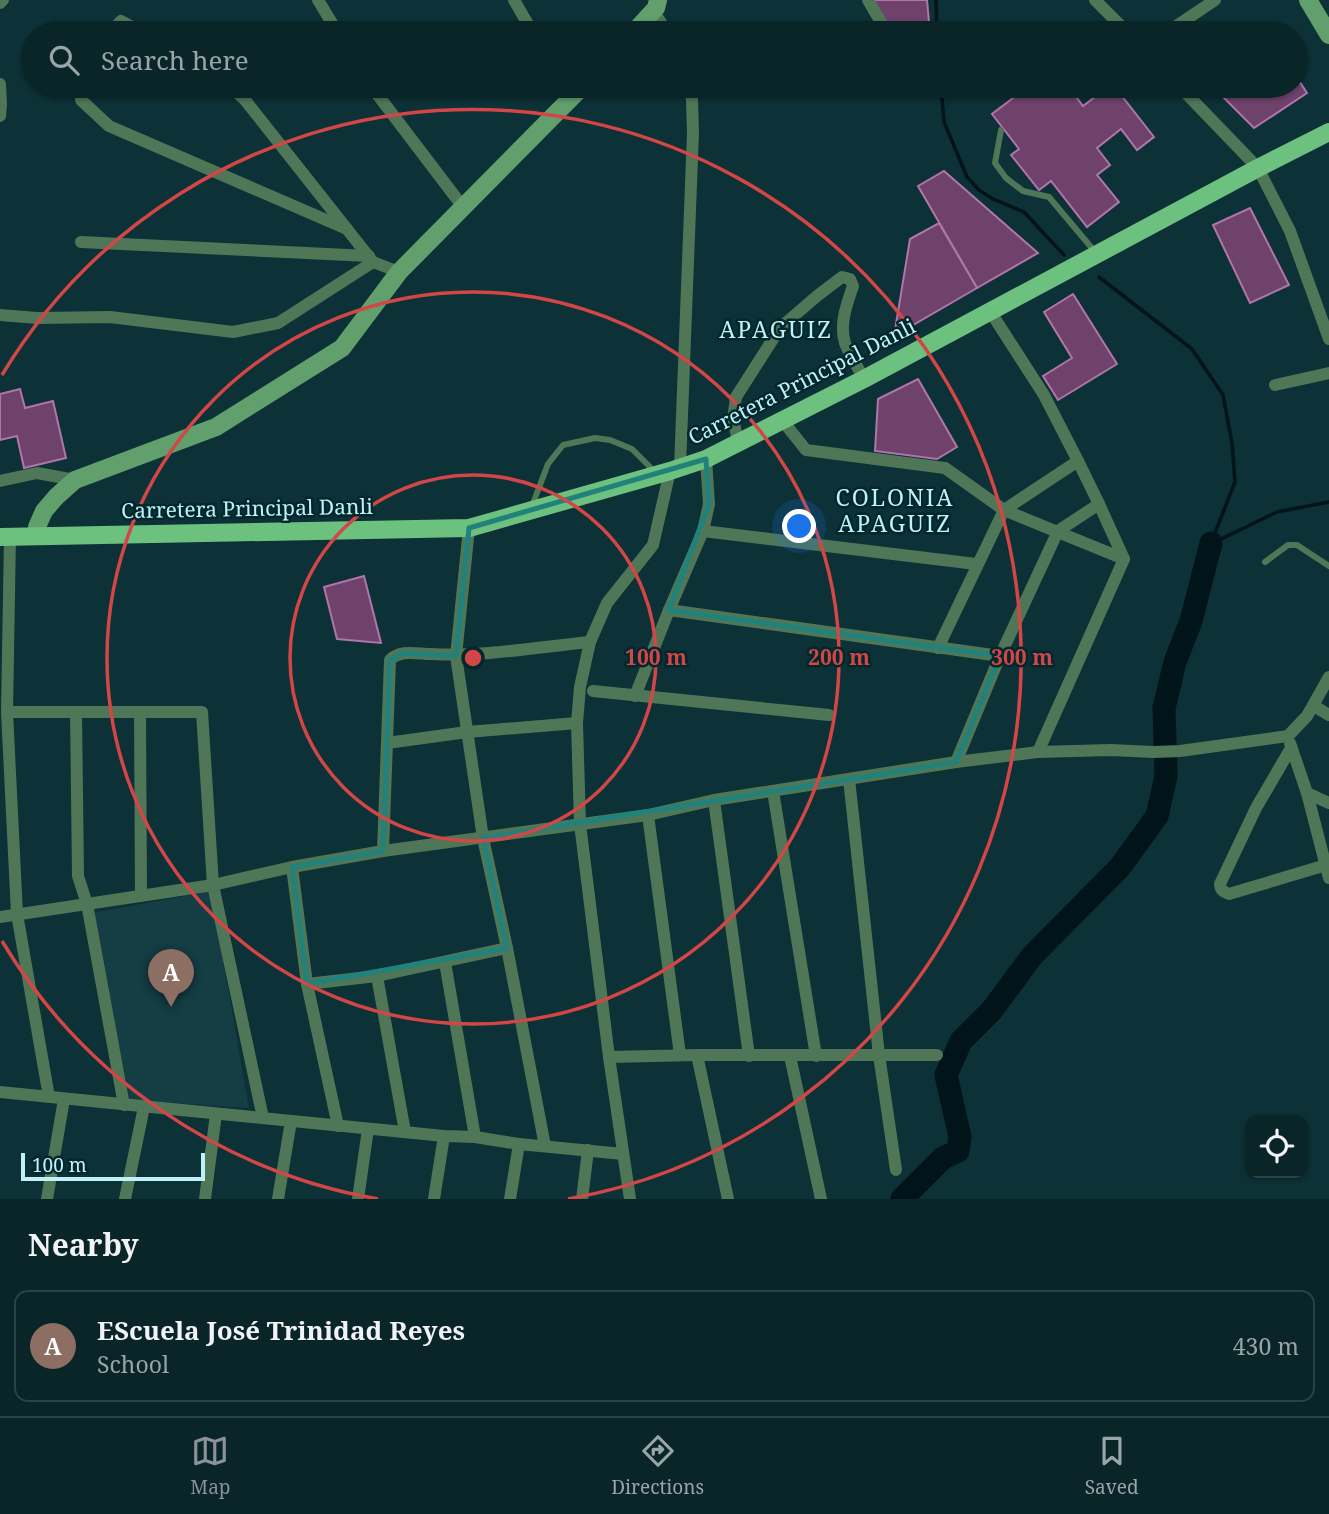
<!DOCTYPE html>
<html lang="en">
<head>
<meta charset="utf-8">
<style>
  body { margin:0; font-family:"Noto Serif",serif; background:#173134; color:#f1f3f6 }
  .controls { position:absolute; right:21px; bottom:21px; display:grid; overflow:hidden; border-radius:14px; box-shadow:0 2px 5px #0004 }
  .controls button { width:63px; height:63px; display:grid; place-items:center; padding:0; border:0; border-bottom:2px solid #294245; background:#092528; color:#f1f3f6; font:35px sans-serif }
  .scale { position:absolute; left:21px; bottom:18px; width:184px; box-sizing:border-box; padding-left:7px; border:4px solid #bff1f9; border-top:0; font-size:19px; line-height:24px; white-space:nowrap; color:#bff1f9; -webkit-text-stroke:5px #02272c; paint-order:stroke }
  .you { position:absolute; left:800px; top:527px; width:24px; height:24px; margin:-18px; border:5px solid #fff; border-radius:50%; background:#1a73e8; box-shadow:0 0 0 10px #1a73e833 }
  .badge { display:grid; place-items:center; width:46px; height:46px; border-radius:50%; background:#8c9099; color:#fff; font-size:23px; font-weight:700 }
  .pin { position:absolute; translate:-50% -58px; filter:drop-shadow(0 2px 4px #0008) }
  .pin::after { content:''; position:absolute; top:37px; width:24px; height:21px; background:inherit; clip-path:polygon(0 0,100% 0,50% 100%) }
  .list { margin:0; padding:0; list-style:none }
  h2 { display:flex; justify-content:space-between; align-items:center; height:91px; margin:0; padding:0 28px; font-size:30px }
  h2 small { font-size:23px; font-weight:400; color:#99a5a8 }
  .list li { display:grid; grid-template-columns:46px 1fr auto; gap:21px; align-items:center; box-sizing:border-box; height:112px; margin:0 14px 14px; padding:0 14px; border:2px solid #294245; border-radius:14px }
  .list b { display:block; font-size:26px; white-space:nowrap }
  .list p { margin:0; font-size:23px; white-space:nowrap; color:#99a5a8 }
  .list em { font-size:23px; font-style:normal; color:#99a5a8 }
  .icon { flex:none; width:38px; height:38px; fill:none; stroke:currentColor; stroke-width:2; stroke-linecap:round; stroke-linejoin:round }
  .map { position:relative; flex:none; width:1329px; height:1199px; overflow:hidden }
  .search { position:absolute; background:#092528; box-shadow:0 2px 5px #0004; left:21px; right:21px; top:21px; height:77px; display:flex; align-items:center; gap:18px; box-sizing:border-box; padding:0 24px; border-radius:38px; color:#99a5a8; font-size:26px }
  .sheet { height:217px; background:#092528 }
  nav { display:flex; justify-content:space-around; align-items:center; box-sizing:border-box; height:98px; border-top:2px solid #294245; background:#092528; font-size:19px; color:#99a5a8 }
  nav a { display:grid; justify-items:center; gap:4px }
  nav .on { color:#8c9099 }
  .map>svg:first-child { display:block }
  .built { fill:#143d44 }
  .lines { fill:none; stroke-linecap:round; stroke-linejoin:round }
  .stream { stroke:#001419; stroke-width:3.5 }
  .river { stroke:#001419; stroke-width:23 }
  .building { fill:#6f426c; stroke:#b075ab; stroke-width:2 }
  .lane { stroke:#4f7656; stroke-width:6 }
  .street { stroke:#4f7656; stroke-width:12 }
  .secondary { stroke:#61a06d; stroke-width:18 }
  .primary { stroke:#6dc17f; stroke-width:18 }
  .marked { fill:none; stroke:#21827c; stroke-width:5; stroke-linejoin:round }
  .ring { fill:none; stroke:#d34647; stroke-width:3.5 }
  .labels { text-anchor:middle; stroke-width:5; stroke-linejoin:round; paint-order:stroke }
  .street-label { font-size:21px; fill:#bff1f9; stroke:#02272c }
  .neighbourhood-label { font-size:23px; letter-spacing:2px; fill:#bff1f9; stroke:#02272c }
  .centre { fill:#d34647; stroke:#02272c; stroke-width:3.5 }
  .ring-label { font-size:21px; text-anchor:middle; font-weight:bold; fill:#d34647; stroke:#02272c; stroke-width:5; stroke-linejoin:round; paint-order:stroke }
</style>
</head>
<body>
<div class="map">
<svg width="1329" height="1199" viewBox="0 0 1329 1199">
  <rect width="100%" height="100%" fill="#0c3136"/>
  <path class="built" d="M211 891 249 1108 130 1100 92 913Z"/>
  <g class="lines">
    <g class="stream">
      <path d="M936 0 937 33"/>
      <path d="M941 86 944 122 967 177 979 190 993 199 1024 212 1064 255"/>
      <path d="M1099 277 1192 349 1223 395 1232 443 1235 482 1211 543"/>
      <path d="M1213 543 1277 512 1329 502"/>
    </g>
    <path class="river" d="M902 1199 943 1158 958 1151 960 1137 946 1075 961 1041 992 1010 1032 956 1120 867 1157 816 1166 776 1164 708 1175 662 1191 621 1211 543"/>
  </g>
  <g class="building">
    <path d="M871 0H927L930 33H890Z"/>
    <path d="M1296 76 1307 93 1254 128 1221 95 1237 86H1296Z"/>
    <path d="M1029 86H1040L1043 89 1048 86H1068L1083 106 1109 86H1114L1154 137 1137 150 1121 129 1097 148 1110 165 1097 175 1119 202 1087 227 1051 181 1039 190 1011 155 1019 149 992 114Z"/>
    <path d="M944 171 1038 253 977 288 918 186Z"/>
    <path d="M1250 208 1289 285 1250 303 1213 225Z"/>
    <path d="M939 223 977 288 894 336 910 239Z"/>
    <path d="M1073 294 1117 364 1058 400 1043 376 1072 358 1044 312Z"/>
    <path d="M918 379 957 447 937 459 875 451 878 399Z"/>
    <path d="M20 389 25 408 53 401 66 458 24 468 17 436 0 440V394Z"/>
    <path d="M364 576 381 643 337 639 324 587Z"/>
  </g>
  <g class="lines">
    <g class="lane">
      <path d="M1001 130 995 163 1006 178 1023 191 1049 197 1096 253"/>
      <path d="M532 506 548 464 563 445 595 438 610 440 632 449 656 473"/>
      <path d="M1265 562 1288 545H1297L1329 566"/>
    </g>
    <g class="street">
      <path d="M318 0 338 33"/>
      <path d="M514 0 533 33"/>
      <path d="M868 0 886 31"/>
      <path d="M1095 0 1128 33"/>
      <path d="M0 3 3 0"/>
      <path d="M653 11 668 33"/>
      <path d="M109 33 121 21 144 33"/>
      <path d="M1166 33 1215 0"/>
      <path d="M0 84 1 105 0 116"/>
      <path d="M85 86 81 100 109 126 347 229"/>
      <path d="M230 86 245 100 373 262 399 272"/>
      <path d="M371 86 463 207"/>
      <path d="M562 86 570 99"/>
      <path d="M1179 86 1258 168 1290 231 1329 339"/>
      <path d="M81 242 369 256"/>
      <path d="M0 315 37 318 110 317 233 332 278 323 373 262"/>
      <path d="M1275 385 1329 373"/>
      <path d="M782 420 806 450 945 468 1004 510 1124 559"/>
      <path d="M738 441 733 419 736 397 780 328 817 296 842 277 850 279 853 286C847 304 839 324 845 343 849 355 858 367 864 379"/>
      <path d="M680 467 693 133 692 100 689 86"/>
      <path d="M0 481 37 473 75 480"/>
      <path d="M469 528 456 656 483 838 507 948 545 1146"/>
      <path d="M703 531 976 564"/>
      <path d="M10 536 7 712 17 914 49 1097"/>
      <path d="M669 610 1000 656"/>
      <path d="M938 648 1004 510 1078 461 1044 395 990 311"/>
      <path d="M593 691 829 715"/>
      <path d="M635 696 669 610 703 531 709 504 706 459"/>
      <path d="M1314 706 1329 715"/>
      <path d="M7 712H202L213 885 263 1118"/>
      <path d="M76 712 78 876 87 904 124 1105"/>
      <path d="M140 712 141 896"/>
      <path d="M387 743 467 732 577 723"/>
      <path d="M1290 743 1307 793 1329 878"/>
      <path d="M1291 748 1256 808 1220 884C1220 890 1224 892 1229 894L1326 865"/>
      <path d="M1038 752 1124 559 1099 504"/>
      <path d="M956 762 1000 656 1058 531 1099 504 1078 461"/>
      <path d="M773 791 816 1056"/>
      <path d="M1307 793 1329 803"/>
      <path d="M714 800 749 1056"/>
      <path d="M648 815 680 1055"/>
      <path d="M383 851 390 660C400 649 418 654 431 654 484 657 538 647 590 642"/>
      <path d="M292 867 307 984 338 1126"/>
      <path d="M0 917 213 885 292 867 383 851 648 815 714 800 956 762 1038 752 1111 750 1154 752 1180 751 1288 736 1307 716 1329 677"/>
      <path d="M445 962 475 1137"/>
      <path d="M377 976 405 1132"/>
      <path d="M307 984 377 976 507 948"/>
      <path d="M697 1055 728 1199"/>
      <path d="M790 1056 821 1199"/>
      <path d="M609 1057 697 1055H879L849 779"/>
      <path d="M0 1092 444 1136 475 1137 519 1144 623 1154"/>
      <path d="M896 1170 879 1055H937"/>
      <path d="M47 1199 64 1099"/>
      <path d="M125 1199 144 1107"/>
      <path d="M205 1199 216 1114"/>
      <path d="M278 1199 291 1121"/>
      <path d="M358 1199 368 1129"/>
      <path d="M434 1199 444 1136"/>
      <path d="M510 1199 519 1144"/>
      <path d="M582 1199 588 1150"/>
      <path d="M630 1199 609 1057 580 824 577 723 580 687 590 642 607 603 653 545 670 471"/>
    </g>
    <g class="secondary">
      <path d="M1308 0 1329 35"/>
      <path d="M633 33 656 8 658 0"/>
      <path d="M36 535 37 527 44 511 56 497 75 480 216 427 342 348 399 272 583 86"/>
    </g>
    <path class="primary" d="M0 537 469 528 670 471 706 459 864 379 1258 168 1329 132"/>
  </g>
  <path class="marked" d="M706 459 709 504 669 610 1000 656 956 762 483 838 507 948 307 984 292 867 383 851 390 660 404 653 456 656 469 528Z"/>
  <g class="ring">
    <circle cx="473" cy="658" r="183"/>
    <circle cx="473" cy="658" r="366"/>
    <path d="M378 1199A549 549 0 0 1 2 941M2 375A549 549 0 1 1 568 1199"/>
  </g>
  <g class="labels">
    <g class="street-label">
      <text transform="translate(802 382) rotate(-27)" y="7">Carretera Principal Danli</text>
      <text transform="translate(247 509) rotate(-1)" y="7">Carretera Principal Danli</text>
    </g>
    <g class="neighbourhood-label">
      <text x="776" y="338">APAGUIZ</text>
      <text x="895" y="506">COLONIA<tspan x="895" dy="26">APAGUIZ</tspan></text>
    </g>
  </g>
  <circle cx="473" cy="658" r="10" class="centre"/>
  <g class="ring-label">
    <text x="656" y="665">100 m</text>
    <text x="839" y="665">200 m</text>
    <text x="1022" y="665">300 m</text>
  </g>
</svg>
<div class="controls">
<button><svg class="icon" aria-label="locate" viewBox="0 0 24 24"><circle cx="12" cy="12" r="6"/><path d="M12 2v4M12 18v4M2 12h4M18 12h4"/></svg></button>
</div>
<div class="scale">100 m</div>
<div class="you"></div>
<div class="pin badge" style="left:171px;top:1007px;background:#8d6e63">A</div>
<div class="search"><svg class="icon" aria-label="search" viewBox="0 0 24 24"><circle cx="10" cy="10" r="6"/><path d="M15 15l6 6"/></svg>Search here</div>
</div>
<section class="sheet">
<h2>Nearby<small></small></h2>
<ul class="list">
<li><span class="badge" style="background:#8d6e63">A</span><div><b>EScuela José Trinidad Reyes</b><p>School</p></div><em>430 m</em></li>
</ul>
</section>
<nav>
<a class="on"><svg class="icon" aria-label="map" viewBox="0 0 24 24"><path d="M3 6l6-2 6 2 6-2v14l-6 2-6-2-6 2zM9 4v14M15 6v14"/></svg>Map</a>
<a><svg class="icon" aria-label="directions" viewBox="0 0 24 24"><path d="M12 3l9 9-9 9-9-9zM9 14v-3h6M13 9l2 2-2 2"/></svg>Directions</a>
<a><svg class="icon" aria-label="saved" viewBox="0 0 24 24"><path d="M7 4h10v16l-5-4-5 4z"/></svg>Saved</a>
</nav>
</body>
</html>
